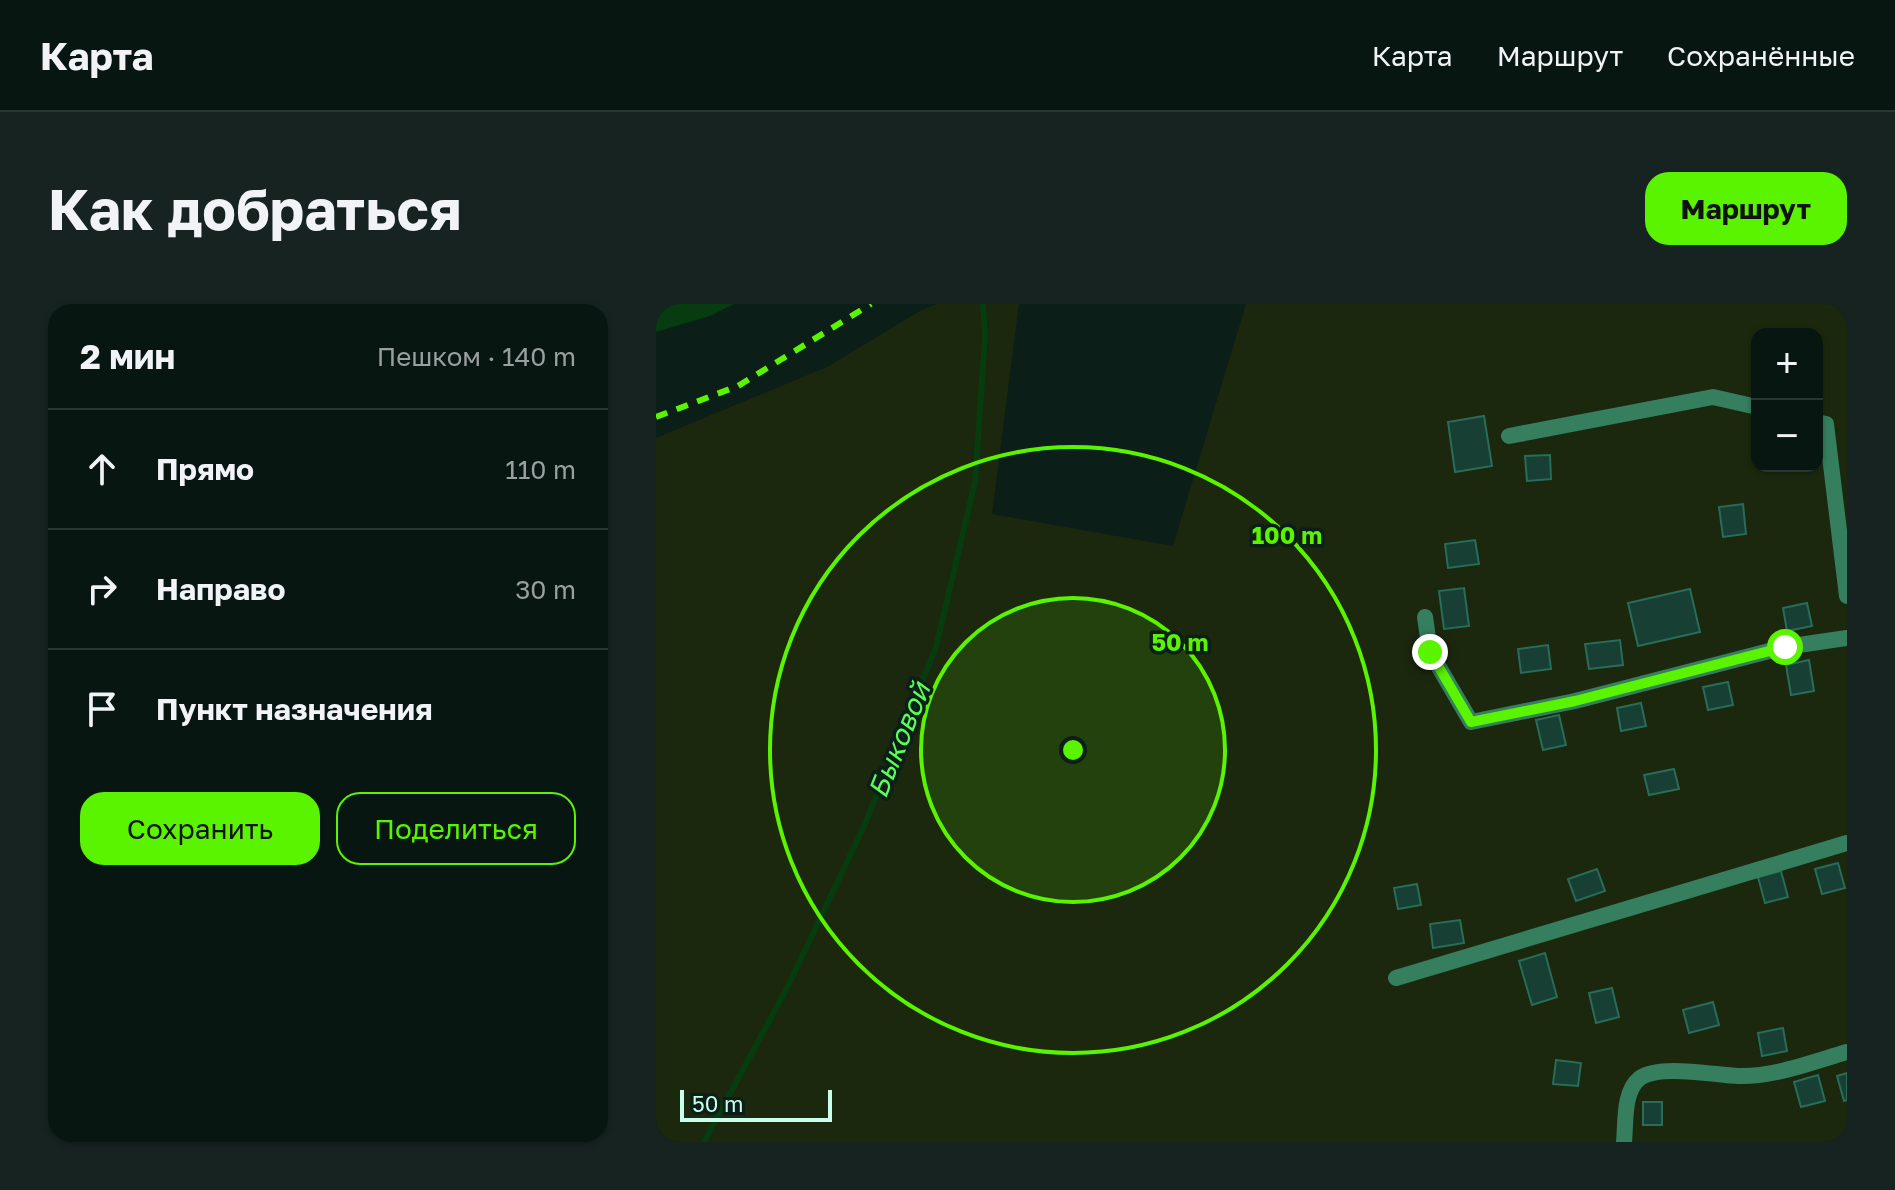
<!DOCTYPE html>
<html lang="ru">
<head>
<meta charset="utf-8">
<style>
  body { margin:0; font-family:"Golos Text",sans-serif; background:#162320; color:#f1f3f6 }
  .controls { position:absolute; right:24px; top:24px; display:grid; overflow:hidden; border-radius:16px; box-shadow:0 2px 6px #0004 }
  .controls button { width:72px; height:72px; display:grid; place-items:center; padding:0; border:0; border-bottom:2px solid #293532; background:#081612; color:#f1f3f6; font:40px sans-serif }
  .scale { position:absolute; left:24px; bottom:20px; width:152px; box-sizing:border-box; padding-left:8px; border:4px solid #c8ffeb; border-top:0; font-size:22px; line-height:28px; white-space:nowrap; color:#c8ffeb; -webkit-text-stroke:6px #0b1e18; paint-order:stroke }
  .stop { position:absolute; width:24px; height:24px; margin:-18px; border:6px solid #5af300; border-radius:50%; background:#fff }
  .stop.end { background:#5af300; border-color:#fff; box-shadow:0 2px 8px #0008 }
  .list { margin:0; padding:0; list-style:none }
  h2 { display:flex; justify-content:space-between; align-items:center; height:104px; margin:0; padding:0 32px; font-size:34px }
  h2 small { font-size:26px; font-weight:400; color:#989f9f }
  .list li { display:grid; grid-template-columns:52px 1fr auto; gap:24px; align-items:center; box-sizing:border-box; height:120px; padding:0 32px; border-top:2px solid #293532 }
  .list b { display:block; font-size:30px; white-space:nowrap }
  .list em { font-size:26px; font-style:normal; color:#989f9f }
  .actions { display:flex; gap:16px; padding:24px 32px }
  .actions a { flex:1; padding:18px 0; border:2px solid #5af300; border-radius:24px; text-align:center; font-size:28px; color:#5af300 }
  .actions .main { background:#5af300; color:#111 }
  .icon { flex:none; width:44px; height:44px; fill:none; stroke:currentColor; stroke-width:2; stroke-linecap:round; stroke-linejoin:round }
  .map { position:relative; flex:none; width:1191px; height:838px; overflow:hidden; border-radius:24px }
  header { display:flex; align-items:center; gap:48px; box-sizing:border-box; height:112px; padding:0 40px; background:#081612; border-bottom:2px solid #293532 }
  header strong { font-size:38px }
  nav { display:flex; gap:44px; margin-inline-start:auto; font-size:28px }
  .intro { display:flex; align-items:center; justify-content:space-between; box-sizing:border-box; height:192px; padding:0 48px }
  h1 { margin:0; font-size:56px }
  .button { padding:20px 36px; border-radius:24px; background:#5af300; color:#111; font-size:28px; font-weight:700 }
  main { display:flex; gap:48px; padding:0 48px }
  aside { flex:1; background:#081612; border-radius:24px; box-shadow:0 2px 6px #0004 }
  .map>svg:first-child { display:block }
  .green { fill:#1b280e; fill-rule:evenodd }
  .water { fill:#073b10 }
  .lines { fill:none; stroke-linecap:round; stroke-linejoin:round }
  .stream { stroke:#073b10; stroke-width:6 }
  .building { fill:#173f34; stroke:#286c59; stroke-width:2 }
  .minor { stroke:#357e5e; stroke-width:16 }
  .rail { stroke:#5af300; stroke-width:6; stroke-dasharray:12 10; stroke-linecap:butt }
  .route { stroke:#5af300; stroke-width:10 }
  .ring { fill:none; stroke:#5af300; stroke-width:4 }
  .labels { text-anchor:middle; stroke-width:7; stroke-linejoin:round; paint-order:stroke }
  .water-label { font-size:28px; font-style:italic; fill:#57ff56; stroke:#0b1e18 }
  .centre { fill:#5af300; stroke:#0b1e18; stroke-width:4 }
  .ring-label { font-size:24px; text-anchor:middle; font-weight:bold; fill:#5af300; stroke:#0b1e18; stroke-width:7; stroke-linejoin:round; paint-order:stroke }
</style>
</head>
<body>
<header>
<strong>Карта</strong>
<nav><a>Карта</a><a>Маршрут</a><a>Сохранённые</a></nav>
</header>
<div class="intro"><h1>Как добраться</h1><a class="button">Маршрут</a></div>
<main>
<aside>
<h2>2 мин<small>Пешком · 140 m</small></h2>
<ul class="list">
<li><svg class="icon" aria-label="ahead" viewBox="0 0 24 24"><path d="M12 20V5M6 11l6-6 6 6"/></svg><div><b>Прямо</b></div><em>110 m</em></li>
<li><svg class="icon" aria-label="right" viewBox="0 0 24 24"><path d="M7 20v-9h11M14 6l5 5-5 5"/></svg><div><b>Направо</b></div><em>30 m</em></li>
<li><svg class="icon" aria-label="arrive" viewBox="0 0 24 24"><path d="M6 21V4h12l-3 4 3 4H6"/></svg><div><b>Пункт назначения</b></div></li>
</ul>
<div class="actions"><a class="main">Сохранить</a><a>Поделиться</a></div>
</aside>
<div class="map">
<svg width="1191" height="838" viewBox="0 0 1191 838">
  <rect width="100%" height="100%" fill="#0b1e18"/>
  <path class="green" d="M280 0H363L336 210 517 242 590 0H1191V838H0V134L173 62 262 8ZM1101 30H1161V162H1101Z"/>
  <path class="water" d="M0 0H78L54 12 0 28Z"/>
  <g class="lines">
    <path class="stream" d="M48 838 132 682 209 520 280 343 319 178 329 32 327 0"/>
  </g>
  <g class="building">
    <path d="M828 112 836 162 799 168 792 118Z"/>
    <path d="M894 151 895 175 871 177 869 152Z"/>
    <path d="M1087 200 1090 230 1067 233 1063 203Z"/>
    <path d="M819 236 823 260 792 264 789 240Z"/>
    <path d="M808 284 813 322 788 325 783 287Z"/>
    <path d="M1034 285 1044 328 982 342 972 299Z"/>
    <path d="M1151 299 1156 322 1131 327 1127 304Z"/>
    <path d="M964 336 967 361 933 365 929 340Z"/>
    <path d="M892 341 895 365 865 369 862 345Z"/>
    <path d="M1153 356 1158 387 1135 391 1130 361Z"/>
    <path d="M1072 378 1077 401 1052 406 1047 383Z"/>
    <path d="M985 399 990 422 965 427 961 404Z"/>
    <path d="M903 411 910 441 887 446 880 416Z"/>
    <path d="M1018 465 1023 485 993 491 988 471Z"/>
    <path d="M1182 559 1189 584 1166 590 1159 565Z"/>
    <path d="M941 565 949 587 920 597 912 575Z"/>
    <path d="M1125 567 1132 593 1109 599 1102 573Z"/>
    <path d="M761 580 765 601 742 605 738 584Z"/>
    <path d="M804 616 808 639 777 644 774 620Z"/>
    <path d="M889 649 901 693 876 701 863 657Z"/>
    <path d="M956 684 963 713 940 719 933 689Z"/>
    <path d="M1057 698 1063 721 1033 729 1027 706Z"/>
    <path d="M1127 724 1131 747 1106 752 1102 729Z"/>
    <path d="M900 756 925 759 922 782 897 780Z"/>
    <path d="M1191 769V796L1188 797 1181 772Z"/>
    <path d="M1162 771 1169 797 1145 803 1138 778Z"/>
    <rect x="987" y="798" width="19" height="23"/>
  </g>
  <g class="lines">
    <g class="minor">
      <path d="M1161 118 1170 120 1191 292"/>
      <path d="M853 132 1057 93 1101 103"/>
      <path d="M769 313 774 348 815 418 919 397 1129 343 1191 334"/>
      <path d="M740 674 1191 539"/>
      <path d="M968 838C970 818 967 787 984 774 1004 760 1058 771 1082 772 1118 773 1157 758 1191 748"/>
    </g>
    <path class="rail" d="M0 113 82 82 215 0"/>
  </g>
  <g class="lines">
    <path class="route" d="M774 348 815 418 919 397 1129 343"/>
  </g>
  <circle cx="417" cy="446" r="152" fill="#5af300" fill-opacity=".12"/>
  <g class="ring">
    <circle cx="417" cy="446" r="152"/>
    <circle cx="417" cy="446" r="303"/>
  </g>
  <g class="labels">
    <g class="water-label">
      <text transform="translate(243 436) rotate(-68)" y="10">Быковой</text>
    </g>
  </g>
  <circle cx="417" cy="446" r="12" class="centre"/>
  <g class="ring-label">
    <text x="631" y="240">100 m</text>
    <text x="524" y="347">50 m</text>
  </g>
</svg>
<div class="controls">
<button>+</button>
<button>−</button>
</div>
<div class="scale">50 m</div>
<div class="stop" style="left:1129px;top:343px"></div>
<div class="stop end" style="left:774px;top:348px"></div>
</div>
</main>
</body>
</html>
